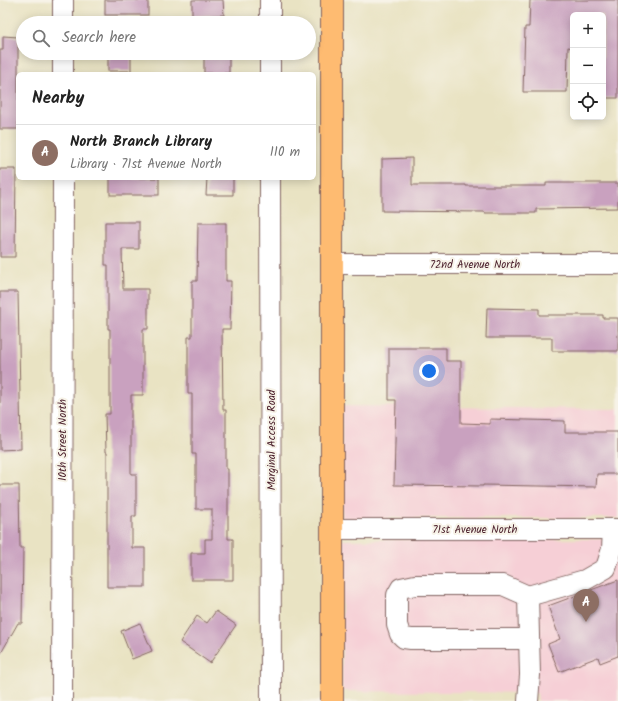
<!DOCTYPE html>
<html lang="en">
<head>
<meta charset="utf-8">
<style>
  body { margin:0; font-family:Kalam,sans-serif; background:#f6f6f6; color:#222 }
  .controls { position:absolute; right:12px; top:12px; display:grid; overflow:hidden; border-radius:6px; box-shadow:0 2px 10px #0003 }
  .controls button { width:36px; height:36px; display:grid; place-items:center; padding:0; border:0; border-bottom:1px solid #e0e0e0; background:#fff; color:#222; font:20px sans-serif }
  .you { position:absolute; left:429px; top:371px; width:14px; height:14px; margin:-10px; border:3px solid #fff; border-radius:50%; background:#1a73e8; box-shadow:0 0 0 6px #1a73e833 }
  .badge { display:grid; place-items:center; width:26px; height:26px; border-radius:50%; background:#7c3aed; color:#fff; font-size:13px; font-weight:700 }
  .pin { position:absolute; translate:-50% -33px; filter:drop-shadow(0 1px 2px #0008) }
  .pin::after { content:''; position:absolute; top:21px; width:14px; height:12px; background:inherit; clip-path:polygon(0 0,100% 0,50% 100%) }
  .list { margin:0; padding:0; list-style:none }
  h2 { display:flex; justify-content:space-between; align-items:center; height:52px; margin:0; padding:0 16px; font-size:17px }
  h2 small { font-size:13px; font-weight:400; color:#767676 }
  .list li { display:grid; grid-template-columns:26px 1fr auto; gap:12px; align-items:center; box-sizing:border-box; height:56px; padding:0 16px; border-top:1px solid #e0e0e0 }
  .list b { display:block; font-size:15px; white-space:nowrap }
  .list p { margin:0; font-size:13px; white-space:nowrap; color:#767676 }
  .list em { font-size:13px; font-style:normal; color:#767676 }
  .icon { flex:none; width:22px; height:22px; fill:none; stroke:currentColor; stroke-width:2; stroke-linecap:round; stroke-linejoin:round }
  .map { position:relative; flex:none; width:618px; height:701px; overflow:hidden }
  .search { position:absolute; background:#fff; box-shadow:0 2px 10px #0003; left:16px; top:16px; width:300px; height:44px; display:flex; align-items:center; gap:10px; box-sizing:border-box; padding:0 14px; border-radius:22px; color:#767676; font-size:15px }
  .panel { position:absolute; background:#fff; box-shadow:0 2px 10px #0003; left:16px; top:72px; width:300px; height:108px; border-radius:6px }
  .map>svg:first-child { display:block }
  .built { fill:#f6cfd6 }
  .building { fill:#c9a1bf }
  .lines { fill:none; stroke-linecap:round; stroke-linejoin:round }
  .minor-casing { stroke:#826460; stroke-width:22 }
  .major-casing { stroke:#826460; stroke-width:24 }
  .minor { stroke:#fff; stroke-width:20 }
  .major { stroke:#febb71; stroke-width:22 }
  .labels { text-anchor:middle; stroke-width:4; stroke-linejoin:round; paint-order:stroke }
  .street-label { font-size:11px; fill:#4a1f2b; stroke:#f7f3e8 }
</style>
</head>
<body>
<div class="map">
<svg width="618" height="701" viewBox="0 0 618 701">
  <rect width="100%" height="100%" fill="#f7f3e8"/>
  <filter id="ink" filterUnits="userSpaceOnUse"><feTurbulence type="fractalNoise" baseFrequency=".025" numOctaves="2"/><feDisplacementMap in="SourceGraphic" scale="8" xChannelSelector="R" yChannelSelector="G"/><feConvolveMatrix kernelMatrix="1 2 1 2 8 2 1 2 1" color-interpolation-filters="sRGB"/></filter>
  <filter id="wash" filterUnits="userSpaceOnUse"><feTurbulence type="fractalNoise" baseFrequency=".012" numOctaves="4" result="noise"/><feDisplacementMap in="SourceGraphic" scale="16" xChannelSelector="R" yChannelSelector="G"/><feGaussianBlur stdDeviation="0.9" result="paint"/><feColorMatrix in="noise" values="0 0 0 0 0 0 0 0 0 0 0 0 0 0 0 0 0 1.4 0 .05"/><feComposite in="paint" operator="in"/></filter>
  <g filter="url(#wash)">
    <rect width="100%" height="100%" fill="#e9e3c3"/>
    <g class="built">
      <path d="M342 406 618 409V518H342Z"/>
      <path d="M618 539V701H538L537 693 342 691V540Z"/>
    </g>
    <g id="blocks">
      <g class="building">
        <rect x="105" y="0" width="43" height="15"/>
        <path d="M192 0H223L224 15 192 16Z"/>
        <path d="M530 0H618V98H603V15H573V48L568 47 567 92H523L525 27H529Z"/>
        <path d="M3 36 18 37V129H0V50H3Z"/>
        <rect x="108" y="53" width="23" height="18"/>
        <rect x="204" y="53" width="25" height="20"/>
        <path d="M412 158V185H466V186H546V183H618V208L536 209V213H485V212L382 211V159Z"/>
        <path d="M0 169H16L15 257H0Z"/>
        <rect x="110" y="178" width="49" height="17"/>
        <path d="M207 178H233V195H206Z"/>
        <path d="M105 222H139V249H122L123 289H148V329H143V395H131V474H136V516H132V548H145V587H107V452H106L105 414H110V329H108V265H105Z"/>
        <path d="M198 223H226V281H231L230 329H222L223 410H226V469H228V539H233V580H191V553H205V539H212V509H196V454H192V394H188V337H192V281H197Z"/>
        <path d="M0 292H18L21 449 0 450Z"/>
        <path d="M487 308 539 309V315H603V318H618V351H552V338H486Z"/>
        <path d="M389 348H446V361H461V423L490 424V419L565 421V432H618V474H597L596 487 483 485V486L394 485 396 400H389Z"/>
        <path d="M0 485H19L20 548H23L22 623H18L0 655Z"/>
        <path d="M618 580V656L600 663 598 657 559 672 548 644 560 639 548 606Z"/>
        <path d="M216 611 236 625 210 663 180 642 197 616 207 623Z"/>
        <path d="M140 623 152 651 132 659 121 631Z"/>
      </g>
    </g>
  </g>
  <g filter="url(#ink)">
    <use href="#blocks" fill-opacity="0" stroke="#826460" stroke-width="1"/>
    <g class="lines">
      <defs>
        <g id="minor">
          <path d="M270 0V23"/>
          <path d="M63 23V0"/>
          <path d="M270 53V74"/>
          <path d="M63 74V53"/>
          <path d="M270 178 271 701"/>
          <path d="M332 264H618"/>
          <path d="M333 529H618"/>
          <path d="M528 596 503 585H415L401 588 397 595V625L400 634 404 638 411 639H529"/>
          <path d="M62 701 63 178"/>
          <path d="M528 701 530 675 528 596 585 580 606 568 612 549 613 529"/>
        </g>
        <path id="major" d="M332 0V701"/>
      </defs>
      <use href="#minor" class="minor-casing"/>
      <use href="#major" class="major-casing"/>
      <use href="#minor" class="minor"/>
      <use href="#major" class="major"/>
    </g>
  </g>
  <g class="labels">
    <g class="street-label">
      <text x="475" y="268">72nd Avenue North</text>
      <text transform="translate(62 440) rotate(-90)" y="4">10th Street North</text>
      <text transform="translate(271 440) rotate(-90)" y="4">Marginal Access Road</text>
      <text x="475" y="533">71st Avenue North</text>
    </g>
  </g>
</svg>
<div class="controls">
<button>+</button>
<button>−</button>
<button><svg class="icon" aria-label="locate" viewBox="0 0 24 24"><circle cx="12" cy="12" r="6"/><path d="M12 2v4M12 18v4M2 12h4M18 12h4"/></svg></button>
</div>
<div class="you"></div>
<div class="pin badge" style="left:586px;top:622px;background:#8d6e63">A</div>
<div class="search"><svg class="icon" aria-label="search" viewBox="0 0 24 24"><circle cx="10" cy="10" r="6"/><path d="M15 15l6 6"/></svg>Search here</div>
<section class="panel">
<h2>Nearby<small></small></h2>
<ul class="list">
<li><span class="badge" style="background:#8d6e63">A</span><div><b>North Branch Library</b><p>Library · 71st Avenue North</p></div><em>110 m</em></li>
</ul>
</section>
</div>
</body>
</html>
